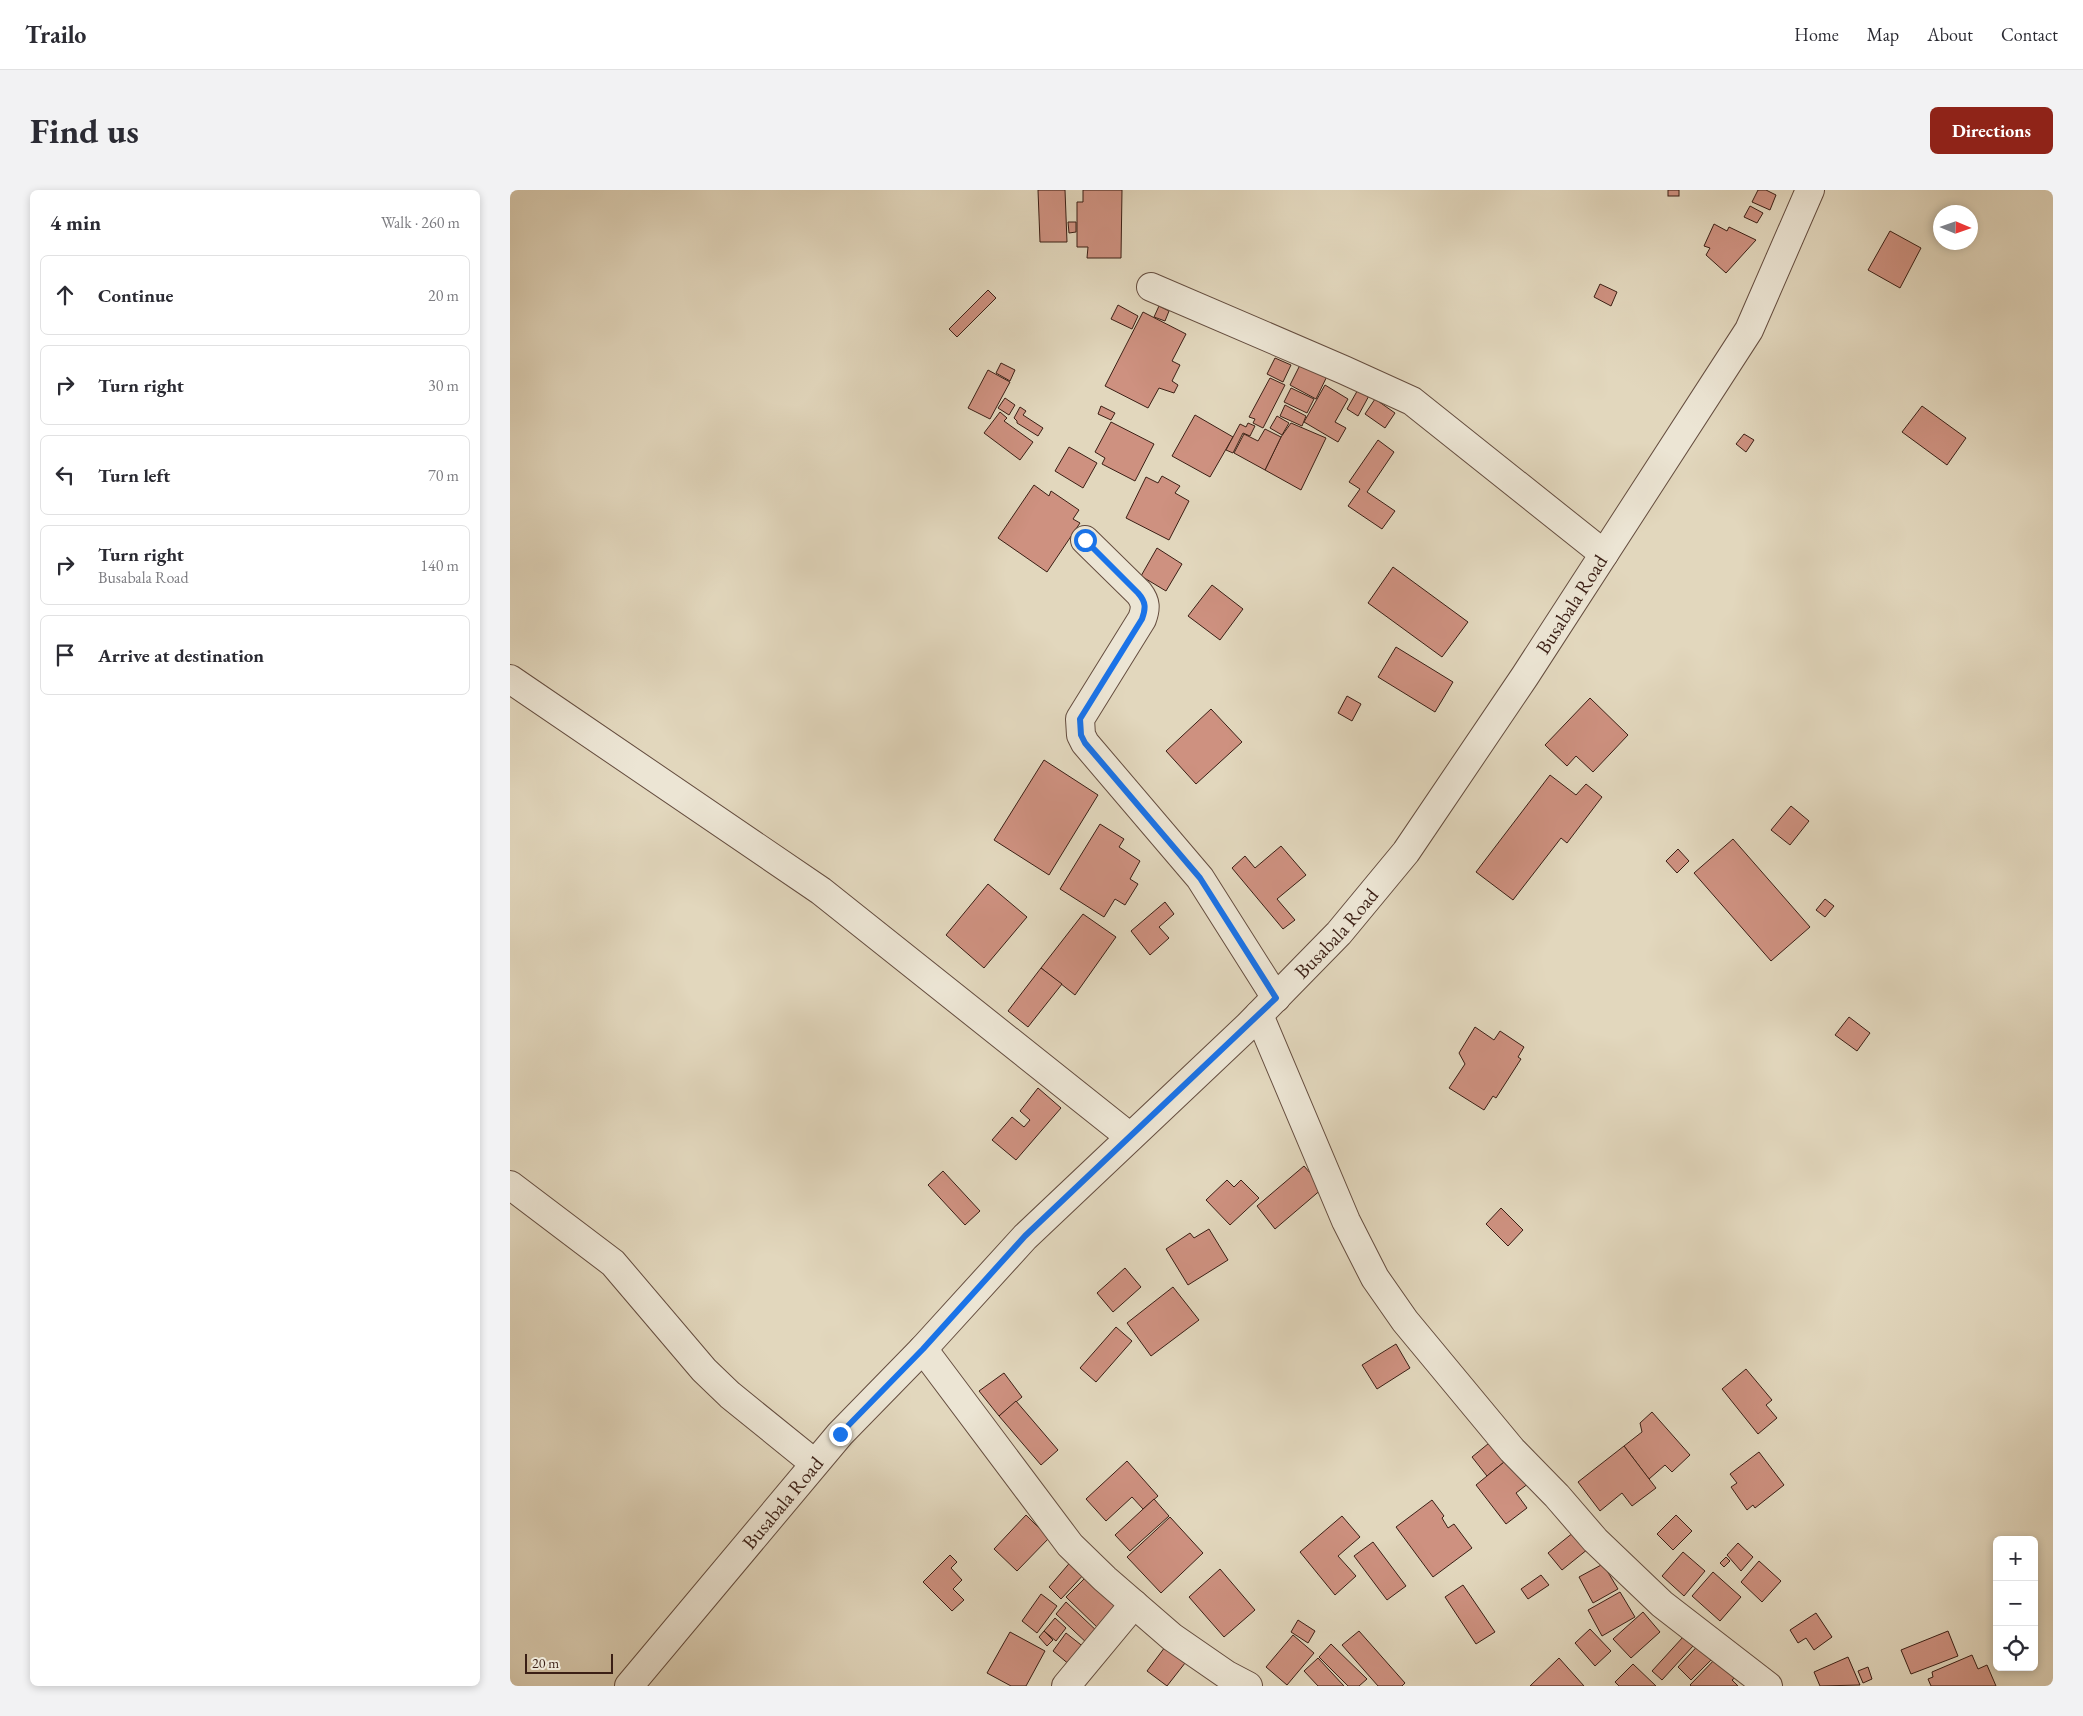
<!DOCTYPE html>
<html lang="en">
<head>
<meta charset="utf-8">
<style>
  body { margin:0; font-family:"EB Garamond",serif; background:#f2f2f3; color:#2b2b33 }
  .controls { position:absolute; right:15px; bottom:15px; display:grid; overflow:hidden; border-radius:8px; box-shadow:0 2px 8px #0003 }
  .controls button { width:45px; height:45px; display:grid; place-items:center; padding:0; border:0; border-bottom:1px solid #e1e1e2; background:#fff; color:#2b2b33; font:25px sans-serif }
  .compass { position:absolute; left:1423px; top:15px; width:45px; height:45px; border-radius:50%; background:#fff; box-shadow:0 2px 8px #0003; rotate:92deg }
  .scale { position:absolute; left:15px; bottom:12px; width:88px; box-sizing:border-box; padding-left:5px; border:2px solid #3b1f15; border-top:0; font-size:14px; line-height:18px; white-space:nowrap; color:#3b1f15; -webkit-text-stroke:4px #ece5d4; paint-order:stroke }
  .stop { position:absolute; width:15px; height:15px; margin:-11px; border:4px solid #1a73e8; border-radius:50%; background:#fff }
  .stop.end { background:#1a73e8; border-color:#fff; box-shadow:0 1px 5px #0008 }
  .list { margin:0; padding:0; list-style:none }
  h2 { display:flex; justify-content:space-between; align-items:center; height:65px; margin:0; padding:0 20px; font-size:21px }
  h2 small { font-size:16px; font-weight:400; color:#7c7c81 }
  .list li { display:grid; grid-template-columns:32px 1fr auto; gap:15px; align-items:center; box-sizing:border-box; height:80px; margin:0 10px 10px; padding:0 10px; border:1px solid #e1e1e2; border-radius:8px }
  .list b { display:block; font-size:19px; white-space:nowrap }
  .list p { margin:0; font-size:16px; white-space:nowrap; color:#7c7c81 }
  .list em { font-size:16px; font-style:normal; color:#7c7c81 }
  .icon { flex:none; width:28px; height:28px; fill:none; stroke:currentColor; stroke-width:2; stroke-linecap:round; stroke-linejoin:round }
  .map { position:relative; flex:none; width:1543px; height:1496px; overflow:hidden; border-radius:8px }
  header { display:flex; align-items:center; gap:30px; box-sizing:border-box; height:70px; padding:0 25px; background:#fff; border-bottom:1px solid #e1e1e2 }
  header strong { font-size:24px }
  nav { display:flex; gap:28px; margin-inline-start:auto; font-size:18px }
  .intro { display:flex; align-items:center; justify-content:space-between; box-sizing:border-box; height:120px; padding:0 30px }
  h1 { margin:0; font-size:35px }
  .button { padding:12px 22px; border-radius:8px; background:#8f2418; color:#fff; font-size:18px; font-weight:700 }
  main { display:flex; gap:30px; padding:0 30px }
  aside { flex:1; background:#fff; border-radius:8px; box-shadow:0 2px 8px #0003 }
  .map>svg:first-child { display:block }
  .building { fill:#ce9180; stroke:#3b1f15 }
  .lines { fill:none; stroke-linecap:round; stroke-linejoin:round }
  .minor-casing { stroke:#654d3f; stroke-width:30 }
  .minor { stroke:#ece5d4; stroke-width:28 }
  .route { stroke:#1a73e8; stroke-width:6 }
  .labels { text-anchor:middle; stroke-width:5; stroke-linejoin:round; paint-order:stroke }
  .street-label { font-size:20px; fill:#3b1f15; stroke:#ece5d4 }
</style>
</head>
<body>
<header>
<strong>Trailo</strong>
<nav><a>Home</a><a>Map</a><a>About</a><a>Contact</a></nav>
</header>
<div class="intro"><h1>Find us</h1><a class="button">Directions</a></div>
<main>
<aside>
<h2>4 min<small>Walk · 260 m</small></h2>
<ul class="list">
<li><svg class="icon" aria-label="ahead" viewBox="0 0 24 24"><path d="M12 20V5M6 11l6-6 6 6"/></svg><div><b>Continue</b></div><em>20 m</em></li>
<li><svg class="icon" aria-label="right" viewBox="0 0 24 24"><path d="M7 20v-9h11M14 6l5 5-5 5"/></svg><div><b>Turn right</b></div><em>30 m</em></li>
<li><svg class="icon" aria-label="left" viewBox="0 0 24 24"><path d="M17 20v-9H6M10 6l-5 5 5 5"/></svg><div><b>Turn left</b></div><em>70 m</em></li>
<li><svg class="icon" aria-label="right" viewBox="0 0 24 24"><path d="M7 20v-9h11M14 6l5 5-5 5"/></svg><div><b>Turn right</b><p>Busabala Road</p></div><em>140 m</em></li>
<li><svg class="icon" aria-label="arrive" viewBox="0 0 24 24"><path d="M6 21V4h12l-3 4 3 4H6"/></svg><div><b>Arrive at destination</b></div></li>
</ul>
</aside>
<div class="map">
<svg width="1543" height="1496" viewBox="0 0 1543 1496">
  <rect width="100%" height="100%" fill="#e2d7bd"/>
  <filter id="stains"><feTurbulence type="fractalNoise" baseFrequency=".004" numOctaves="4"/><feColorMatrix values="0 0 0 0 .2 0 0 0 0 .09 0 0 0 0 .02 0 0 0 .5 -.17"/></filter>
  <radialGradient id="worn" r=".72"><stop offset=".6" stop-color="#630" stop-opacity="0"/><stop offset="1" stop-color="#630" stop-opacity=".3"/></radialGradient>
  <g class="building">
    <path d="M528 0H555L557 52H530Z"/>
    <path d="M573 0H612L611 68H577L578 57H567V12H573Z"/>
    <rect x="1158" y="0" width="11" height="6"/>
    <path d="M1248 0H1256L1266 5 1260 20 1242 12Z"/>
    <path d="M1240 16 1253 23 1247 33 1234 27Z"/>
    <path d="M558 32H566V42L559 43Z"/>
    <path d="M1204 34 1217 41 1219 37 1246 50 1216 83 1196 65 1200 58 1194 56Z"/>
    <path d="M1380 41 1411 58 1390 98 1358 80Z"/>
    <path d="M1090 94 1107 102 1101 116 1084 107Z"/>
    <path d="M478 100 486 108 447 147 439 139Z"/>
    <path d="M608 115 628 126 622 139 601 129Z"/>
    <path d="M649 116 659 121 655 131 644 127Z"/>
    <path d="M633 122 676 144 662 171 670 175 662 191 668 195 664 203 649 198 638 218 595 196Z"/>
    <path d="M765 168 781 175 773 192 757 184Z"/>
    <path d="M793 169 819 182 806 209 780 195Z"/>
    <path d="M491 173 505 180 500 191 486 183Z"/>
    <path d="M478 180 500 192 480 229 458 218Z"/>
    <path d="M760 188 775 195 753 238 743 233 745 229 739 227Z"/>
    <path d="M815 195 838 209 825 232 836 238 828 252 794 232Z"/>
    <path d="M850 196 861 202 848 226 837 219Z"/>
    <path d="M781 198 804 209 797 223 774 212Z"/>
    <path d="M495 208 505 215 499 225 488 218Z"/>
    <path d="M865 209 885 223 875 238 855 224Z"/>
    <path d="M775 215 796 226 792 236 770 226Z"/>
    <path d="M591 216 605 223 601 230 588 224Z"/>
    <path d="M1412 216 1456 248 1437 275 1392 242Z"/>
    <path d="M510 217 516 221 513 225 533 238 528 246 507 233V231L504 228Z"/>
    <path d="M490 222 497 228 494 231 523 252 510 270 474 243Z"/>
    <path d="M685 225 723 247 700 287 662 266Z"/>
    <path d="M767 226 779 233 772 245 760 238Z"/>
    <path d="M601 232 644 254 625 291 592 274 595 268 585 262Z"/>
    <path d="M738 233 745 236 740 246 733 243 723 263 716 260 730 234 736 237Z"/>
    <path d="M781 233 816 248 791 300 755 280 771 247Z"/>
    <path d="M755 239 771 247 755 280 724 263 734 244 748 251Z"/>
    <path d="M1234 244 1244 250 1236 262 1226 254Z"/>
    <path d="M868 250 884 262 857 302 885 321 872 339 838 316 850 299 839 292Z"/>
    <path d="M559 257 587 273 573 298 545 281Z"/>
    <path d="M652 286 670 296 665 303 679 311 659 350 616 328 636 287 648 293Z"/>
    <path d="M524 295 539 306 541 301 569 320 563 329 570 333 537 382 488 348Z"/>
    <path d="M647 358 672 374 656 401 631 386Z"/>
    <path d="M883 377 958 432 932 467 858 413Z"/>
    <path d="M702 395 733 419 710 450 678 426Z"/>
    <path d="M886 457 943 492 925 522 868 487Z"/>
    <path d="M837 506 851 514 842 531 828 523Z"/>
    <path d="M1080 508 1118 545 1083 582 1066 566 1057 576 1035 555Z"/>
    <path d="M701 519 732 552 686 594 656 561Z"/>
    <path d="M534 570 588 605 539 685 484 650Z"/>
    <path d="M1040 585 1066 605 1076 594 1092 607 1057 653 1051 648 1003 710 966 682Z"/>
    <path d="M1281 616 1299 631 1280 655 1261 640Z"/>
    <path d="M590 634 614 649 609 657 630 671 620 689 628 694 615 715 605 709 594 727 550 699Z"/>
    <path d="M1223 649 1300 737 1261 771 1184 683Z"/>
    <path d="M771 656 796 685 767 709 785 730 773 739 722 678 735 666 745 678Z"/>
    <path d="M1168 659 1179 671 1167 683 1156 671Z"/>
    <path d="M478 694 517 727 474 778 436 745Z"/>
    <path d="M1315 709 1324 716 1315 727 1306 720Z"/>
    <path d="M655 712 664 724 649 737 659 748 640 765 621 741Z"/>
    <path d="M573 724 606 747 565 805 531 778Z"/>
    <path d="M531 778 552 794 518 837 498 821Z"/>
    <path d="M1339 827 1360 843 1347 861 1325 845Z"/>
    <path d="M965 837 984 850 990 841 1014 857 1008 867 1011 869 986 908 983 906 974 920 939 898 955 874 949 863Z"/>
    <path d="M528 898 551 918 506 970 482 950 502 927 514 937 520 930 510 921Z"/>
    <path d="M794 976 813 998 765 1039 747 1016Z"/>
    <path d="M433 981 470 1021 455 1035 418 995Z"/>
    <path d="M717 990 724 997 731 990 749 1008 720 1035 696 1010Z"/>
    <path d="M991 1018 1013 1040 998 1056 976 1034Z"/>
    <path d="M699 1039 718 1070 678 1095 656 1059 680 1043 684 1048Z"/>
    <path d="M615 1078 631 1097 603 1122 587 1103Z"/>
    <path d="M663 1097 689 1130 641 1166 617 1133Z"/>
    <path d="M606 1137 622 1151 586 1192 570 1178Z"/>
    <path d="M886 1154 900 1178 867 1199 852 1175Z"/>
    <path d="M1236 1179 1262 1210 1256 1215 1267 1228 1248 1244 1212 1199Z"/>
    <path d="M494 1183 512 1207 489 1226 469 1201Z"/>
    <path d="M506 1211 548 1260 531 1275 489 1226Z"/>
    <path d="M1142 1222 1180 1265 1162 1282 1155 1275 1139 1289 1114 1256 1132 1242 1130 1233Z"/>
    <path d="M984 1249 999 1268 977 1286 962 1267Z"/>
    <path d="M1114 1256 1146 1298 1122 1316 1112 1303 1090 1321 1068 1292Z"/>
    <path d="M1249 1262 1274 1295 1245 1318 1243 1315 1237 1320 1221 1297 1227 1293 1220 1284Z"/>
    <path d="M999 1268 1019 1293 1006 1303 1017 1318 996 1334 966 1295Z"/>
    <path d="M617 1271 648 1306 633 1319 622 1307 596 1331 576 1309Z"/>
    <path d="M644 1309 659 1326 620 1361 605 1345Z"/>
    <path d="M922 1310 934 1326 932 1328 938 1338 944 1334 962 1358 923 1387 886 1337Z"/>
    <path d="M516 1325 539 1348 507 1381 484 1359Z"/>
    <path d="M1166 1325 1182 1341 1163 1360 1147 1344Z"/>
    <path d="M832 1326 850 1347 828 1366 846 1386 825 1405 790 1362Z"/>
    <path d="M660 1327 693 1363 651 1403 617 1367Z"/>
    <path d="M1064 1342 1078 1359 1052 1380 1038 1363Z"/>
    <path d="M863 1352 896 1396 877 1410 844 1366Z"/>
    <path d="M1228 1353 1243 1367 1231 1381 1217 1365Z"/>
    <path d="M1173 1362 1195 1381 1174 1406 1152 1386Z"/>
    <path d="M440 1365 447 1372 441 1378 452 1390 443 1399 454 1410 442 1421 413 1392Z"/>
    <path d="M1216 1367 1220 1371 1214 1377 1210 1373Z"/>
    <path d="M563 1369 576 1382 551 1409 539 1397Z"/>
    <path d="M1249 1371 1271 1391 1252 1412 1231 1392Z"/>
    <path d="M1093 1374 1108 1399 1083 1413 1069 1387Z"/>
    <path d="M710 1379 745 1420 714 1447 679 1407Z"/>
    <path d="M581 1382 615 1415 590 1440 556 1407Z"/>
    <path d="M1203 1382 1231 1407 1210 1431 1182 1406Z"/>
    <path d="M1031 1385 1039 1395 1018 1409 1011 1399Z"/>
    <path d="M953 1395 985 1442 966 1454 935 1407Z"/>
    <path d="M1110 1402 1125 1427 1092 1446 1078 1420Z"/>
    <path d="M531 1404 547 1416 527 1443 512 1431Z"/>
    <path d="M556 1412 589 1443 579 1455 546 1424Z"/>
    <path d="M1133 1422 1150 1442 1121 1468 1103 1449Z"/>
    <path d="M1306 1423 1322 1447 1304 1460 1296 1448 1288 1453 1280 1440Z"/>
    <path d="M545 1428 556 1438 546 1451 534 1441Z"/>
    <path d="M788 1430 805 1441 798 1453 781 1442Z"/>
    <path d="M1080 1439 1101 1461 1085 1476 1065 1453Z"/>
    <path d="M534 1441 543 1450 537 1456 529 1447Z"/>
    <path d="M849 1441 895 1493 892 1496H868L832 1455Z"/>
    <path d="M1438 1441 1448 1466 1401 1484 1391 1460Z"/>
    <path d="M500 1442 535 1461 516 1496H501L477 1483Z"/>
    <path d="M556 1443 580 1462 566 1480 543 1461Z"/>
    <path d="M783 1445 804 1463 777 1495 756 1477Z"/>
    <path d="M1173 1447 1183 1456 1152 1490 1142 1481Z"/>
    <path d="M1194 1449 1208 1463 1181 1490 1168 1477Z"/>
    <path d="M658 1453 679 1468 657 1496 637 1481Z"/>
    <path d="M821 1454 857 1489 849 1496H838L809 1467Z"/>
    <path d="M1462 1465 1468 1479 1477 1475 1486 1496H1421L1418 1489 1423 1487 1422 1482Z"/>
    <path d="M1208 1466 1227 1486 1222 1490 1228 1496H1181L1180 1495Z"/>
    <path d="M1338 1467 1350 1495 1310 1496 1304 1482Z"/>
    <path d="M808 1468 834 1496H808L794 1481Z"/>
    <path d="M1049 1468 1074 1496H1020Z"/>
    <path d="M1123 1474 1146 1496H1109L1105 1492Z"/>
    <path d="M1358 1477 1362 1489 1353 1493 1348 1481Z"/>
  </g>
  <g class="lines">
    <defs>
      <g id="minor">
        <path d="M641 97 834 180 902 211 1094 364"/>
        <path d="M575 350 629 403C636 412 636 418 632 429L570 529 571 545 575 553 690 688 766 808"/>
        <path d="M0 489 311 701 620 947"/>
        <path d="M749 825 836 1031 865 1088 895 1131 1002 1260 1047 1306 1085 1350 1152 1414 1258 1496"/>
        <path d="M0 995 103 1073 194 1180 220 1205 304 1273"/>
        <path d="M413 1159 560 1355 595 1389 662 1447 717 1485 738 1496"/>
        <path id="s1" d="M119 1496 330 1244 413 1159 515 1047 737 837 829 743 896 662 1015 486 1239 140 1300 0"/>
        <path d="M556 1496 624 1414"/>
      </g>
    </defs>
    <use href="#minor" class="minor-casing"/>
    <use href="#minor" class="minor"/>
  </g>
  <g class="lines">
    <path class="route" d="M330 1244 413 1159 515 1046 766 808 690 688 575 553 571 545 570 529 632 429C636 418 636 412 628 403L575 350"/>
  </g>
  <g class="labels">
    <g class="street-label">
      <text dy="7" stroke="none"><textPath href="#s1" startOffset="1439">Busabala Road</textPath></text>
      <text dy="7" stroke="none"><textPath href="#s1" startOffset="1034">Busabala Road</textPath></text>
      <text dy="7" stroke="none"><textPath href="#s1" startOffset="239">Busabala Road</textPath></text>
    </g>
  </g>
  <rect width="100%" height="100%" filter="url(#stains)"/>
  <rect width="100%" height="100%" fill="url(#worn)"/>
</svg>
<div class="controls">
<button>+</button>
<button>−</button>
<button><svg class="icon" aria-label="locate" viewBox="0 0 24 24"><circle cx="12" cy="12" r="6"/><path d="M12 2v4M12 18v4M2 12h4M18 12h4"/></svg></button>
</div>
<svg class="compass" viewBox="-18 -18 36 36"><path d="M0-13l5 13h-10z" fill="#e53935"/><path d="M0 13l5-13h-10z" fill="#7c7c81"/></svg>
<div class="scale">20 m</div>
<div class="stop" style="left:575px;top:350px"></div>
<div class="stop end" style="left:330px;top:1244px"></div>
</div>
</main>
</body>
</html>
